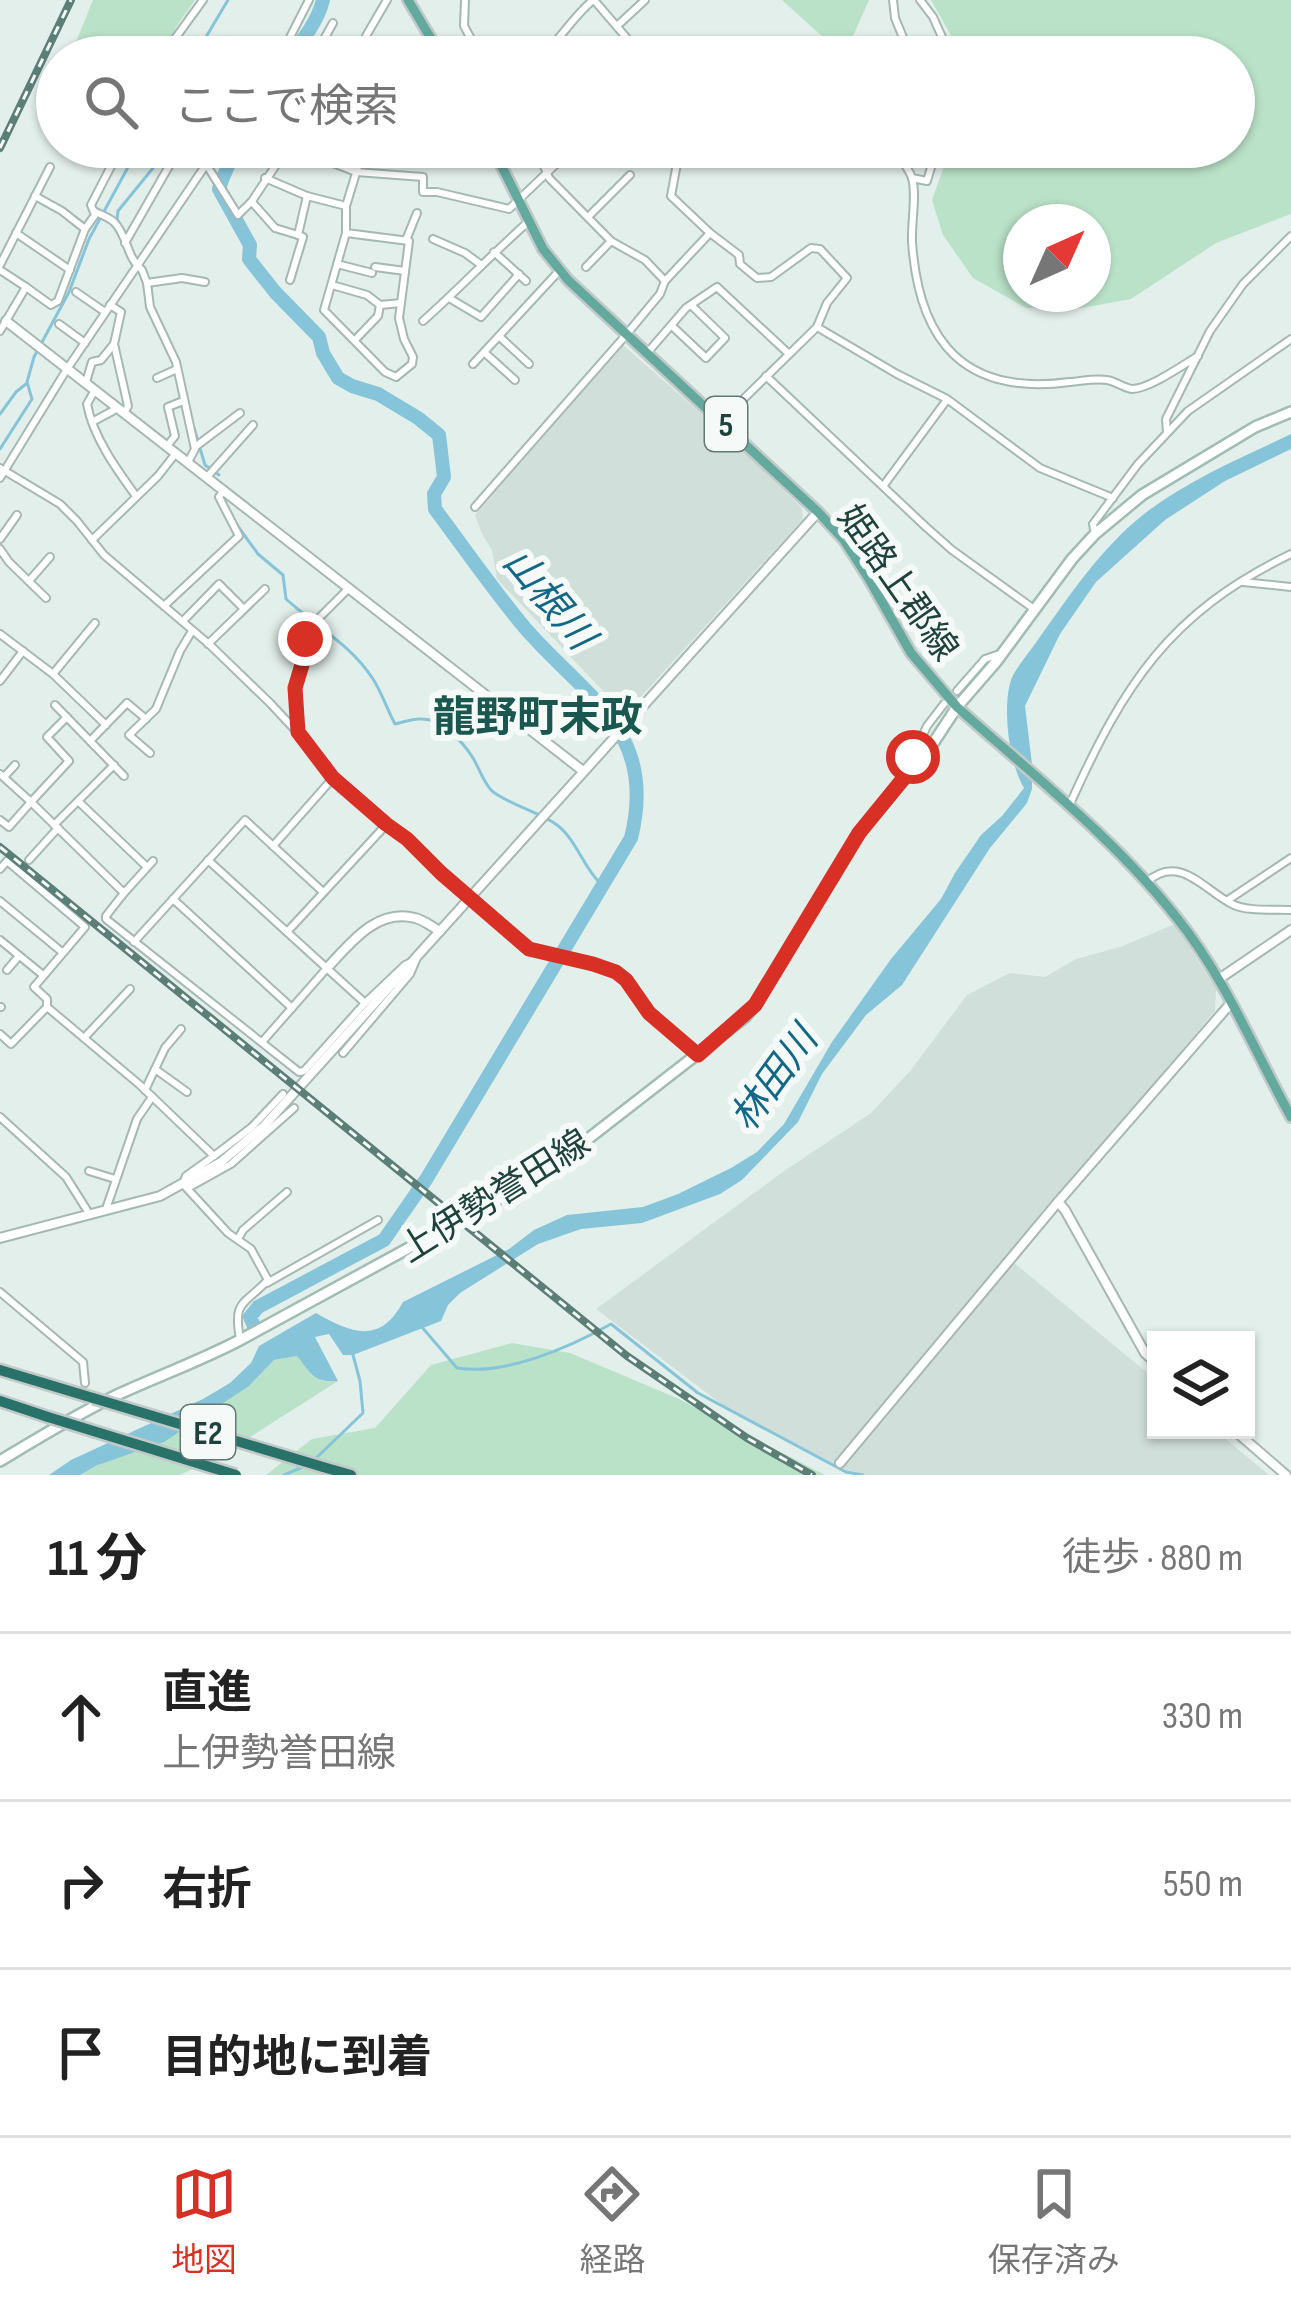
<!DOCTYPE html>
<html lang="ja">
<head>
<meta charset="utf-8">
<style>
  body { margin:0; font-family:"Sofia Sans Condensed","Noto Sans JP",sans-serif; background:#f2f2f2; color:#222 }
  .controls { position:absolute; right:36px; bottom:36px; display:grid; overflow:hidden; border-radius:0px; box-shadow:0 3px 9px #0004 }
  .controls button { width:108px; height:108px; display:grid; place-items:center; padding:0; border:0; border-bottom:3px solid #e0e0e0; background:#fff; color:#222; font:60px sans-serif }
  .compass { position:absolute; left:1003px; top:204px; width:108px; height:108px; border-radius:50%; background:#fff; box-shadow:0 3px 9px #0004; rotate:45deg }
  .stop { position:absolute; width:36px; height:36px; margin:-27px; border:9px solid #d93025; border-radius:50%; background:#fff }
  .stop.end { background:#d93025; border-color:#fff; box-shadow:0 3px 12px #0008 }
  .list { margin:0; padding:0; list-style:none }
  h2 { display:flex; justify-content:space-between; align-items:center; height:156px; margin:0; padding:0 48px; font-size:51px }
  h2 small { font-size:39px; font-weight:400; color:#767676 }
  .list li { display:grid; grid-template-columns:78px 1fr auto; gap:36px; align-items:center; box-sizing:border-box; height:168px; padding:0 48px; border-top:3px solid #e0e0e0 }
  .list b { display:block; font-size:45px; white-space:nowrap }
  .list p { margin:0; font-size:39px; white-space:nowrap; color:#767676 }
  .list em { font-size:39px; font-style:normal; color:#767676 }
  .icon { flex:none; width:66px; height:66px; fill:none; stroke:currentColor; stroke-width:2; stroke-linecap:round; stroke-linejoin:round }
  .map { position:relative; flex:none; width:1291px; height:1475px; overflow:hidden }
  .search { position:absolute; background:#fff; box-shadow:0 3px 9px #0004; left:36px; right:36px; top:36px; height:132px; display:flex; align-items:center; gap:30px; box-sizing:border-box; padding:0 42px; border-radius:66px; color:#767676; font-size:45px }
  .sheet { height:660px; background:#fff }
  nav { display:flex; justify-content:space-around; align-items:center; box-sizing:border-box; height:168px; border-top:3px solid #e0e0e0; background:#fff; font-size:33px; color:#767676 }
  nav a { display:grid; justify-items:center; gap:6px }
  nav .on { color:#d93025 }
  .map>svg:first-child { display:block }
  .built { fill:#d1dfda }
  .green { fill:#bae2c8; fill-rule:evenodd }
  .water { fill:#86c5d9 }
  .lines { fill:none; stroke-linecap:round; stroke-linejoin:round }
  .stream { stroke:#86c5d9; stroke-width:3 }
  .river { stroke:#86c5d9; stroke-width:14 }
  .minor-casing { stroke:#a5b8b3; stroke-width:10 }
  .tertiary-casing { stroke:#a5b8b3; stroke-width:12 }
  .secondary-casing { stroke:#a0bcb4; stroke-width:14 }
  .primary-casing { stroke:#c1cac8; stroke-width:14 }
  .motorway-casing { stroke:#c1cac8; stroke-width:15 }
  .minor { stroke:#fff; stroke-width:6 }
  .tertiary { stroke:#fff; stroke-width:8 }
  .secondary { stroke:#fff; stroke-width:9 }
  .primary { stroke:#63a99d; stroke-width:9 }
  .motorway { stroke:#297269; stroke-width:10 }
  .rail-casing { stroke:#5b7e77; stroke-width:8 }
  .rail { stroke:#f5faf8; stroke-width:3; stroke-dasharray:9; stroke-linecap:butt }
  .motorway-bridge-casing { stroke:#c1cac8; stroke-width:15; stroke-linecap:butt }
  .motorway-bridge { stroke:#297269; stroke-width:10 }
  .route { stroke:#d93025; stroke-width:15 }
  .labels { text-anchor:middle; stroke-width:12; stroke-linejoin:round; paint-order:stroke }
  .shield { fill:#f5faf8; stroke:#607974; stroke-width:3 }
  .shield-label { font-size:33px; font-weight:bold; fill:#20423c }
  .street-label { font-size:36px; fill:#20423c; stroke:#f5faf8 }
  .water-label { font-size:39px; font-style:italic; fill:#136886; stroke:#f5faf8 }
  .quarter-label { font-size:42px; font-weight:bold; fill:#1a574e; stroke:#f5faf8 }
</style>
</head>
<body>
<div class="map">
<svg width="1291" height="1475" viewBox="0 0 1291 1475">
  <rect width="100%" height="100%" fill="#e3efeb"/>
  <g class="built">
    <path d="M623 345 737 445 802 508 803 519 627 712H623L497 579 492 550 483 536 475 515Z"/>
    <path d="M1175 924 1216 989 1215 1011 1007 1257 1156 1380V1430H1215L1269 1475H866L843 1469 724 1406 596 1309 787 1169 871 1113 911 1070 967 995 1010 973 1045 977 1076 959 1120 947Z"/>
  </g>
  <g class="green">
    <path d="M93 0H195L176 27 161 57H70Z"/>
    <path d="M782 0H869L844 56Z"/>
    <path d="M931 0H1291V214L1216 243 1131 299 1082 308H1026L973 278 943 235 932 200 951 147H1234V57H963ZM1093 222V294H1021V222Z"/>
    <path d="M512 1343 570 1353 679 1399 825 1475H266L312 1439 375 1428 431 1365Z"/>
    <path d="M297 1356C311 1374 314 1383 338 1381L222 1455 180 1475H80L249 1386 274 1360Z"/>
  </g>
  <path class="water" d="M1291 434V449L1225 481 1165 520 1096 582 1060 634 1025 706 1032 764V789L1027 803 990 848 902 985 866 1015 822 1074 798 1122 742 1180 720 1194 642 1223 581 1229 538 1244 460 1293 448 1305 441 1321 353 1355H343L329 1334 315 1337 338 1381C314 1383 311 1374 297 1356L274 1360 249 1386 164 1442 98 1465 80 1475H49L71 1460 203 1399 230 1383 251 1363 259 1346 316 1313C351 1333 380 1345 403 1302L509 1249 534 1230 567 1215 643 1207 678 1194 731 1168 757 1152 784 1124 832 1042 891 959 941 899 955 873 981 835 1002 816 1024 788C1009 763 1002 708 1011 680 1016 667 1029 653 1037 641 1070 595 1100 549 1144 514 1188 480 1241 458 1291 434Z"/>
  <g class="lines">
    <g class="stream">
      <path d="M203 43 205 57"/>
      <path d="M190 57 203 42 228 0"/>
      <path d="M120 225 117 219 118 211 153 168 158 147"/>
      <path d="M0 414 16 392 26 384"/>
      <path d="M194 428 205 465 219 475"/>
      <path d="M0 449 32 399 27 382 34 357 69 292 89 239 139 147"/>
      <path d="M237 525 258 554 283 575 286 599C316 626 351 645 373 679 382 693 387 709 395 724 404 722 413 718 422 719 442 719 463 742 473 758 479 768 483 781 491 790 501 801 541 813 557 825 577 840 583 868 602 885"/>
      <path d="M421 1326 457 1368C505 1376 570 1347 611 1324L698 1393 846 1472 863 1475"/>
      <path d="M313 1461 363 1413 360 1381 353 1355"/>
      <path d="M284 1475 305 1466"/>
    </g>
    <g class="river">
      <path d="M289 57C303 40 318 21 323 0"/>
      <path d="M235 147C231 163 223 174 219 189L250 245 249 259 275 292 319 337 323 353 338 378 352 386 378 394 418 418 439 435 444 477 434 494 435 509C465 549 493 590 525 628 586 698 658 731 631 838L427 1178 384 1240 258 1307 250 1317 254 1326"/>
    </g>
    <defs>
      <g id="minor">
        <path d="M465 0 464 26 481 57"/>
        <path d="M594 0 643 57"/>
        <path d="M893 0 895 18 911 57"/>
        <path d="M920 0 933 17 951 57"/>
        <path d="M617 26 645 0"/>
        <path d="M366 36 387 0"/>
        <path d="M284 49 300 57"/>
        <path d="M166 57 174 40 203 0"/>
        <path d="M280 57 309 0"/>
        <path d="M314 57 333 23"/>
        <path d="M412 57 415 46 430 36"/>
        <path d="M541 57C561 38 573 17 593 0"/>
        <path d="M684 57 689 52 694 57"/>
        <path d="M293 147 356 172 423 177V192H437L509 209 574 147"/>
        <path d="M536 147 549 178 611 241 645 260 665 281"/>
        <path d="M680 147 671 196 710 233 739 255 740 264 757 278 771 277 811 248 820 249 847 278 827 303 817 327 722 420"/>
        <path d="M892 147C898 156 909 168 912 178 917 194 911 224 912 242 919 343 965 396 1070 382 1082 381 1095 378 1107 380 1115 381 1124 388 1132 389 1149 389 1183 365 1198 356"/>
        <path d="M417 150V147"/>
        <path d="M206 164 238 215 252 201 288 147"/>
        <path d="M265 178 307 196 346 206 364 147"/>
        <path d="M912 178 927 181 937 147"/>
        <path d="M35 196 62 211 85 229"/>
        <path d="M252 202 275 228 298 235 307 196"/>
        <path d="M346 206V233L324 310 385 372 396 377 412 364 413 357 404 339 399 318 409 241 346 233"/>
        <path d="M94 211C101 215 108 217 114 222 128 236 126 257 142 270L147 283 150 307 176 362 195 449 188 462"/>
        <path d="M588 217 630 175"/>
        <path d="M16 233 70 270"/>
        <path d="M433 239 465 253 480 264"/>
        <path d="M406 240 417 213"/>
        <path d="M125 243 180 147"/>
        <path d="M494 252 526 281"/>
        <path d="M337 264 372 273"/>
        <path d="M0 265 50 167"/>
        <path d="M375 267 405 271"/>
        <path d="M586 267 611 241"/>
        <path d="M0 270 26 287 0 331"/>
        <path d="M290 280 303 237 298 235"/>
        <path d="M147 283 182 278 205 282"/>
        <path d="M332 285 367 295 380 305 401 303"/>
        <path d="M26 287 51 305 58 301 85 229 95 215 91 205 121 147"/>
        <path d="M76 292 105 312"/>
        <path d="M449 298 481 317 519 274"/>
        <path d="M110 305 121 312 114 344 128 406 125 412"/>
        <path d="M423 321C459 289 492 254 528 222"/>
        <path d="M59 324 85 343"/>
        <path d="M672 326 706 358 725 338 691 305"/>
        <path d="M817 327 897 374 947 399 1040 468 1113 498"/>
        <path d="M501 338 529 364"/>
        <path d="M355 340 378 316 380 305"/>
        <path d="M648 352 686 308 717 287 789 354"/>
        <path d="M485 353 515 380"/>
        <path d="M473 364 560 270"/>
        <path d="M766 376 926 527 952 550 1034 609"/>
        <path d="M157 378 177 369"/>
        <path d="M86 382 92 362 101 360 114 344"/>
        <path d="M95 390 87 404C93 437 117 470 136 496"/>
        <path d="M92 422 118 408"/>
        <path d="M1167 432 1166 419 1210 331 1243 284 1291 236"/>
        <path d="M167 446 175 436 168 407 183 401"/>
        <path d="M195 447 240 413"/>
        <path d="M0 468 60 504 77 521 104 555 210 645 270 703 297 732 333 778 386 825 407 839 441 873 515 939 529 949 593 964 615 972 635 991 649 1013 698 1055"/>
        <path d="M207 477 253 425"/>
        <path d="M0 478 67 369 218 147"/>
        <path d="M884 485 946 401"/>
        <path d="M475 507 626 335 660 294 665 281 710 233"/>
        <path d="M1095 534 1093 524 1138 464 1188 411 1291 339"/>
        <path d="M0 539 17 515"/>
        <path d="M92 540 158 476 176 453"/>
        <path d="M0 549 9 562 46 598"/>
        <path d="M29 581 50 557"/>
        <path d="M1243 582 1291 587"/>
        <path d="M164 606 239 536 219 497 224 490"/>
        <path d="M183 621 219 584 244 609"/>
        <path d="M0 634 53 674 106 725"/>
        <path d="M208 644 265 589"/>
        <path d="M53 674 95 623"/>
        <path d="M0 681 23 651"/>
        <path d="M957 691 985 659 1003 653"/>
        <path d="M55 705 124 776"/>
        <path d="M297 729 294 688 304 657 305 639 311 626 349 588"/>
        <path d="M90 741 127 703 146 719"/>
        <path d="M150 753 129 735 156 709 180 651 192 631"/>
        <path d="M907 771 927 726 944 704"/>
        <path d="M0 774 31 802 69 761 47 737 67 717"/>
        <path d="M4 777 15 765"/>
        <path d="M78 801 147 867"/>
        <path d="M1070 804C1124 684 1169 613 1291 554"/>
        <path d="M0 820 9 827 31 802 124 893 106 916V919L299 1072 304 1071 365 1003"/>
        <path d="M54 825 114 765"/>
        <path d="M273 846 333 778"/>
        <path d="M29 860 58 828"/>
        <path d="M208 860 365 1003 405 965 416 960 410 974 343 1053"/>
        <path d="M0 869 7 861 85 927 34 987 47 999V1007L140 1085 214 1156 186 1176 183 1184 228 1233 251 1249 268 1280C243 1306 233 1300 240 1339"/>
        <path d="M1147 882C1179 853 1204 890 1232 904 1247 912 1274 909 1291 910"/>
        <path d="M124 893 153 861"/>
        <path d="M173 899 292 1008"/>
        <path d="M1228 900 1291 858"/>
        <path d="M0 901 62 952"/>
        <path d="M287 932 386 825"/>
        <path d="M0 940 43 975"/>
        <path d="M134 942 245 820 323 892"/>
        <path d="M7 970 19 956"/>
        <path d="M0 1007H1"/>
        <path d="M0 1034 11 1044 47 1007"/>
        <path d="M84 1038 130 989"/>
        <path d="M262 1042 327 968"/>
        <path d="M155 1069 187 1092"/>
        <path d="M145 1090 165 1048 181 1029"/>
        <path d="M0 1117 66 1177 90 1215"/>
        <path d="M214 1156 252 1127 283 1094"/>
        <path d="M89 1171 115 1179"/>
        <path d="M188 1188 231 1164 294 1108"/>
        <path d="M106 1209 137 1119 152 1097"/>
        <path d="M238 1239 243 1230 287 1192"/>
        <path d="M267 1283 378 1220"/>
        <path d="M0 1292 83 1362 85 1383"/>
      </g>
      <g id="tertiary">
        <path d="M6 321 583 771"/>
        <path d="M327 968C350 944 376 908 415 918 424 920 432 927 440 931"/>
        <path d="M1219 979 1291 930"/>
        <path d="M1058 1202 1065 1210 1145 1353 1156 1363"/>
        <path d="M0 1238 160 1196 221 1162 264 1126 818 512"/>
        <path d="M1234 1430 1286 1475"/>
        <path d="M840 1463 1058 1202 1231 1003"/>
      </g>
      <path id="secondary" d="M0 1461C38 1438 77 1414 117 1395 158 1376 200 1361 240 1340L539 1177 745 1017 755 1005 859 833 928 751 957 707 996 662 1072 559 1095 534 1142 495 1255 427 1291 412"/>
      <g id="primary">
        <path d="M408 0 442 57"/>
        <path d="M492 147 543 249 568 280 818 512 844 540 869 579 911 653 957 707C1033 775 1114 838 1177 918 1225 978 1254 1050 1291 1117"/>
      </g>
      <g id="motorway">
        <path d="M0 1370 93 1398"/>
        <path d="M0 1401 48 1417"/>
        <path d="M323 1467 351 1475"/>
      </g>
    </defs>
    <use href="#minor" class="minor-casing"/>
    <use href="#tertiary" class="tertiary-casing"/>
    <use href="#secondary" class="secondary-casing"/>
    <use href="#primary" class="primary-casing"/>
    <use href="#motorway" class="motorway-casing"/>
    <use href="#minor" class="minor"/>
    <use href="#tertiary" class="tertiary"/>
    <use href="#secondary" class="secondary"/>
    <use href="#primary" class="primary"/>
    <use href="#motorway" class="motorway"/>
    <defs>
      <g id="rail">
        <path d="M0 148 71 0"/>
        <path d="M0 847 627 1356 747 1438 812 1475"/>
      </g>
    </defs>
    <use href="#rail" class="rail-casing"/>
    <use href="#rail" class="rail"/>
    <defs>
      <g id="motorway-bridge">
        <path d="M93 1398 323 1467"/>
        <path d="M48 1417 236 1475"/>
      </g>
    </defs>
    <use href="#motorway-bridge" class="motorway-bridge-casing"/>
    <use href="#motorway-bridge" class="motorway-bridge"/>
  </g>
  <g class="lines">
    <path class="route" d="M305 639 304 658 295 688 298 732 333 778 386 824 407 839 441 873 529 949 593 964 616 972 626 980 649 1013 698 1055 755 1005 859 833 903 779 913 757"/>
  </g>
  <g class="labels">
    <g class="shield">
      <rect x="705" y="397" width="42" height="54" rx="9"/>
      <rect x="181" y="1405" width="54" height="54" rx="9"/>
    </g>
    <g class="shield-label">
      <text x="726" y="436">5</text>
      <text x="208" y="1444">E2</text>
    </g>
    <g class="street-label">
      <text transform="translate(899 582) rotate(55)" y="13">姫路上郡線</text>
      <text transform="translate(494 1195) rotate(-32)" y="13">上伊勢誉田線</text>
    </g>
    <g class="water-label">
      <text transform="translate(550 598) rotate(50)" y="14">山根川</text>
      <text transform="translate(773 1078) rotate(-54)" y="14">林田川</text>
    </g>
    <g class="quarter-label">
      <text x="538" y="731">龍野町末政</text>
    </g>
  </g>
</svg>
<div class="controls">
<button><svg class="icon" aria-label="layers" viewBox="0 0 24 24"><path d="M12 4l9 5-9 5-9-5zM3 14l9 5 9-5"/></svg></button>
</div>
<svg class="compass" viewBox="-18 -18 36 36"><path d="M0-13l5 13h-10z" fill="#e53935"/><path d="M0 13l5-13h-10z" fill="#767676"/></svg>
<div class="stop" style="left:913px;top:757px"></div>
<div class="stop end" style="left:305px;top:639px"></div>
<div class="search"><svg class="icon" aria-label="search" viewBox="0 0 24 24"><circle cx="10" cy="10" r="6"/><path d="M15 15l6 6"/></svg>ここで検索</div>
</div>
<section class="sheet">
<h2>11 分<small>徒歩 · 880 m</small></h2>
<ul class="list">
<li><svg class="icon" aria-label="ahead" viewBox="0 0 24 24"><path d="M12 20V5M6 11l6-6 6 6"/></svg><div><b>直進</b><p>上伊勢誉田線</p></div><em>330 m</em></li>
<li><svg class="icon" aria-label="right" viewBox="0 0 24 24"><path d="M7 20v-9h11M14 6l5 5-5 5"/></svg><div><b>右折</b></div><em>550 m</em></li>
<li><svg class="icon" aria-label="arrive" viewBox="0 0 24 24"><path d="M6 21V4h12l-3 4 3 4H6"/></svg><div><b>目的地に到着</b></div></li>
</ul>
</section>
<nav>
<a class="on"><svg class="icon" aria-label="map" viewBox="0 0 24 24"><path d="M3 6l6-2 6 2 6-2v14l-6 2-6-2-6 2zM9 4v14M15 6v14"/></svg>地図</a>
<a><svg class="icon" aria-label="directions" viewBox="0 0 24 24"><path d="M12 3l9 9-9 9-9-9zM9 14v-3h6M13 9l2 2-2 2"/></svg>経路</a>
<a><svg class="icon" aria-label="saved" viewBox="0 0 24 24"><path d="M7 4h10v16l-5-4-5 4z"/></svg>保存済み</a>
</nav>
</body>
</html>
